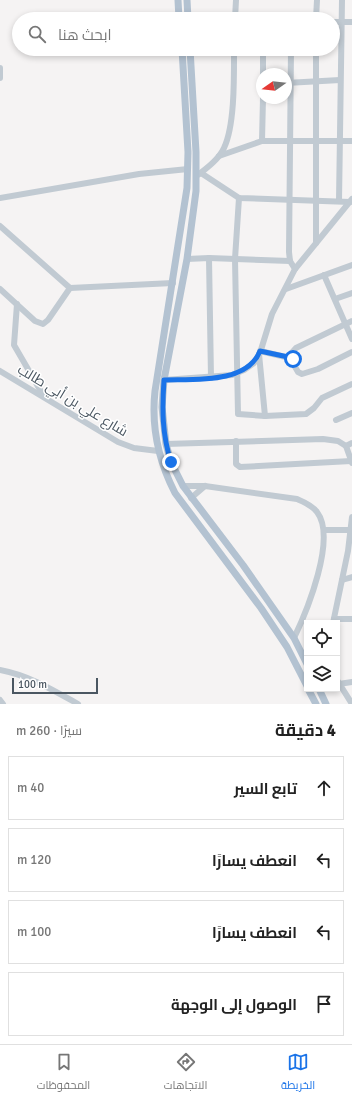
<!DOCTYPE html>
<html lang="ar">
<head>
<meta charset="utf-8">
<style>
  body { margin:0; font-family:Signika,Cairo,sans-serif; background:#f2f2f2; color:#222; direction:rtl }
  .controls { position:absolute; right:12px; bottom:12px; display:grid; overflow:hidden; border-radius:0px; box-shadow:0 2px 6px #0003 }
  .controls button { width:36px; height:36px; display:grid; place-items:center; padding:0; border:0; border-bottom:1px solid #e0e0e0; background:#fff; color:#222; font:20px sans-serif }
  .compass { position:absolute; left:256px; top:68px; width:36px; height:36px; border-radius:50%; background:#fff; box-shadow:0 2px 6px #0003; rotate:256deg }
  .scale { position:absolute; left:12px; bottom:10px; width:86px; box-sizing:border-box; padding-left:4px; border:2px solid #4a5661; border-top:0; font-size:11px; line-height:14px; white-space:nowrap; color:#4a5661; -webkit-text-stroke:3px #fff; paint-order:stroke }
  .stop { position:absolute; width:12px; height:12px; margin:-9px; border:3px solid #1a73e8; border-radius:50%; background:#fff }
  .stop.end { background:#1a73e8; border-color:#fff; box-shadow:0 1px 4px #0008 }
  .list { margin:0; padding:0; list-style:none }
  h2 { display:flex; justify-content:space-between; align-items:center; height:52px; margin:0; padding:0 16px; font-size:17px }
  h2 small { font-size:13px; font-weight:400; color:#767676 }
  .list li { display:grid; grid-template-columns:26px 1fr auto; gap:12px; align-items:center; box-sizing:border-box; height:64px; margin:0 8px 8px; padding:0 8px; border:1px solid #e0e0e0; border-radius:0px }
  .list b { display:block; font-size:15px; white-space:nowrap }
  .list em { font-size:13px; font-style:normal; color:#767676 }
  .icon { flex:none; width:22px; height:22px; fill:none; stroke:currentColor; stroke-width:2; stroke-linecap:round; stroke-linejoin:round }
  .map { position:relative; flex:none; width:352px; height:704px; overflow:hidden; direction:ltr }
  .search { position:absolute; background:#fff; box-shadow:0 2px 6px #0003; left:12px; right:12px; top:12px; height:44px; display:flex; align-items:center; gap:10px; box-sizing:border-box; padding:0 14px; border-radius:22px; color:#767676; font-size:15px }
  .sheet { height:340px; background:#fff }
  nav { display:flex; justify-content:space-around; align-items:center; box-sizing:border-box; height:56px; border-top:1px solid #e0e0e0; background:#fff; font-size:11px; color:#767676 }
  nav a { display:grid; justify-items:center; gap:2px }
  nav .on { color:#1a73e8 }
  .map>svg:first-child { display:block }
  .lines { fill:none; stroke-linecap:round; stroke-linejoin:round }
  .minor { stroke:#c1cad2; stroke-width:6 }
  .major { stroke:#b3c2d1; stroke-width:7 }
  .route { stroke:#1a73e8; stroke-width:5 }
  .labels { text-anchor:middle; stroke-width:3; stroke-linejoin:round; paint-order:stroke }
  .street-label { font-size:14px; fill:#4a5661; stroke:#fff }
</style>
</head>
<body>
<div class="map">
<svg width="352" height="704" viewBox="0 0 352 704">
  <rect width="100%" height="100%" fill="#f5f3f3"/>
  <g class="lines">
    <g class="minor">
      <path d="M235 19 236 0"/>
      <path d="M316 19 317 0"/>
      <path d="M333 22H352"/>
      <path d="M263 49V74"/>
      <path d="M291 49 289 252 290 261 295 269"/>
      <path d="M0 68V78"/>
      <path d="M286 83 340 80"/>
      <path d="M262 141 263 98"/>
      <path d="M219 156 262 141H352"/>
      <path d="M201 173 239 198 350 202"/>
      <path d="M198 175C207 168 219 159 224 148 235 125 234 76 234 49"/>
      <path d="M0 198 139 174 188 169"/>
      <path d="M239 198 235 259 238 414 265 416 306 414 314 408 322 398 352 384"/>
      <path d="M339 201 342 0"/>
      <path d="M0 226 70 288 173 283"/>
      <path d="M316 243V49"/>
      <path d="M209 258 290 261"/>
      <path d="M187 259 209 258 211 378"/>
      <path d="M324 275 352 339"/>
      <path d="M0 289 35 321 43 324 48 320 70 288"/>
      <path d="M286 289 352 265"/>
      <path d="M335 299 352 293"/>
      <path d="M17 304 14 345 43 395"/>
      <path d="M260 351 290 358 298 372 302 374 318 369 352 352"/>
      <path d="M259 354 265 416"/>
      <path d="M288 357 296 348 352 321"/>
      <path d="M0 371 118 442 134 448 158 451"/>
      <path d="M164 380 232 375 244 370 254 363 260 353 272 314 295 269 352 199"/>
      <path d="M336 420 352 413"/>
      <path d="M236 441V464L240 467 351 461"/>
      <path d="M352 443 346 446 352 463"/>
      <path d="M166 444 323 439 338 441 346 446"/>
      <path d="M183 486H205L297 499C304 502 312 505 317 512 337 538 307 611 294 638"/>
      <path d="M191 498 205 486"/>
      <path d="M324 530H349"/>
      <path d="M342 580 352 577"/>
      <path d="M334 619H352"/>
      <path d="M333 623 348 551 352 517"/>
      <path d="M0 670C28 675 53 690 78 704"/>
      <path d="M337 680 352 704"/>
      <path d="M339 684 352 682"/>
      <path d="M0 700 3 704"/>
    </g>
    <g class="major">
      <path d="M178 0 179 19"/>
      <path d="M187 0 188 19"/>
      <path d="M182 49 188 152 187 188 155 391C151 428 158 460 175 493L261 608 287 647 307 686"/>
      <path d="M190 49 196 152V191L187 259 164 380 162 407 166 444 171 462 183 486 243 565 294 638 307 664"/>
      <path d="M308 689 316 704"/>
      <path d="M319 689 326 704"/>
    </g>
  </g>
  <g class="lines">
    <path class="route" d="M171 462C162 434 162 409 164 380 194 379 247 384 260 351L288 357 293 359"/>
  </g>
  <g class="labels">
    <g class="street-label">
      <text transform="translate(73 400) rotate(31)" y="5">شارع علي بن أبي طالب</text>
    </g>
  </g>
</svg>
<div class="controls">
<button><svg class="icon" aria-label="locate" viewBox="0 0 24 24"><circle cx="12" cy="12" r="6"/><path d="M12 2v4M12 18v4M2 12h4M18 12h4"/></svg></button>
<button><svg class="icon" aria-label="layers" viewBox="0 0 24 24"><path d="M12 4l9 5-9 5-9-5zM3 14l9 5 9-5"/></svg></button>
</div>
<svg class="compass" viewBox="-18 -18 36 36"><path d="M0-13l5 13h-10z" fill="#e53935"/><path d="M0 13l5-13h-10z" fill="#767676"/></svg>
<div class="scale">100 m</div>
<div class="stop" style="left:293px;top:359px"></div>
<div class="stop end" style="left:171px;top:462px"></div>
<div class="search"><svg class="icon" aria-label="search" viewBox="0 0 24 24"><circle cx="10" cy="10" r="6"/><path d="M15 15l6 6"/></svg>ابحث هنا</div>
</div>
<section class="sheet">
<h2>4 دقيقة<small>سيرًا · 260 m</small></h2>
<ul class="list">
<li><svg class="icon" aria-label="ahead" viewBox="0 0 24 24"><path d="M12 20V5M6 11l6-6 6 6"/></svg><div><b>تابع السير</b></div><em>40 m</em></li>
<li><svg class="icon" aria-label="left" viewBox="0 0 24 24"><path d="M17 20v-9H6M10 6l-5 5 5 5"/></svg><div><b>انعطف يسارًا</b></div><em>120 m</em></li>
<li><svg class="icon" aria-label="left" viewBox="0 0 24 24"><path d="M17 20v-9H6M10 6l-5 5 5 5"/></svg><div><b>انعطف يسارًا</b></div><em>100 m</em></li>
<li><svg class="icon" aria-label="arrive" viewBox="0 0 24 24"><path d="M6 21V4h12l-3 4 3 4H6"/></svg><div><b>الوصول إلى الوجهة</b></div></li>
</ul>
</section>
<nav>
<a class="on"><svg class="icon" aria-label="map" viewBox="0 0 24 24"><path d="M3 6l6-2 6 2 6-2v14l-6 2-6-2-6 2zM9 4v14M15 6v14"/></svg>الخريطة</a>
<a><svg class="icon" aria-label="directions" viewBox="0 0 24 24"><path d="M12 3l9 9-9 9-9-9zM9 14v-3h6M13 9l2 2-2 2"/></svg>الاتجاهات</a>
<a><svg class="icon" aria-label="saved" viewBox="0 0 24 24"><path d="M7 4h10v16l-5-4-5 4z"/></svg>المحفوظات</a>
</nav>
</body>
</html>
